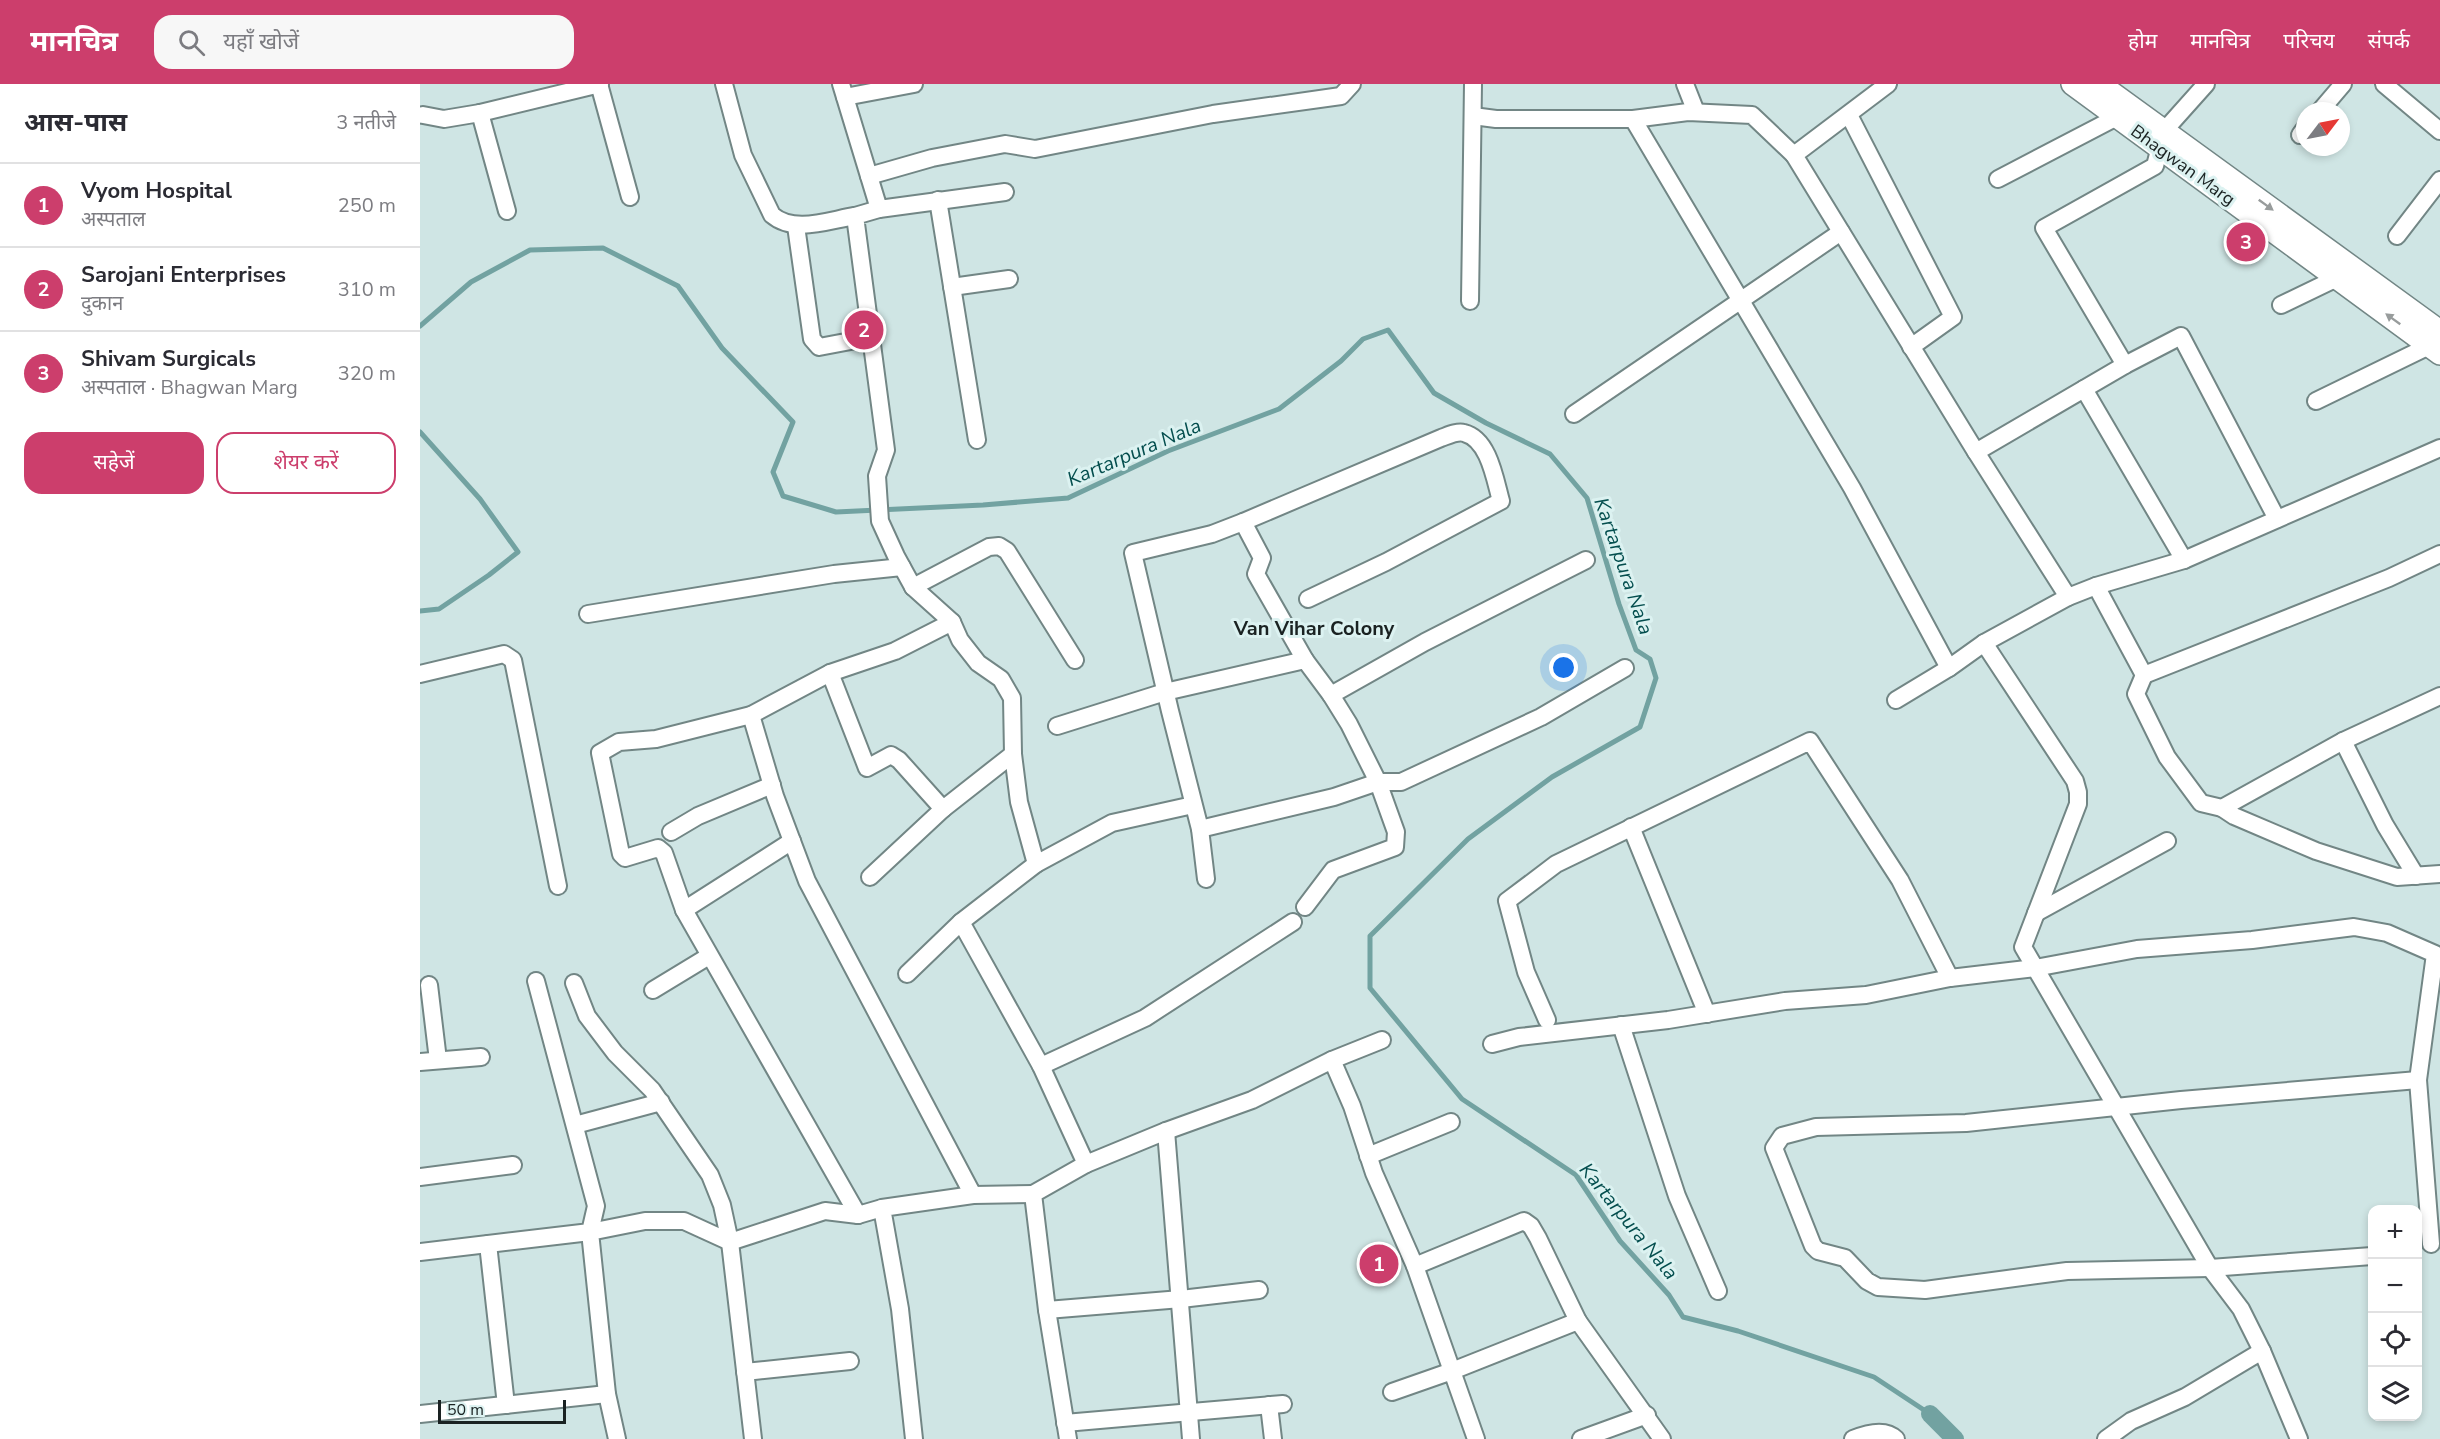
<!DOCTYPE html>
<html lang="hi">
<head>
<meta charset="utf-8">
<style>
  body { margin:0; font-family:"Nunito Sans","Noto Sans Devanagari",sans-serif; background:#f7f7f7; color:#2b2b33 }
  .controls { position:absolute; right:18px; bottom:18px; display:grid; overflow:hidden; border-radius:12px; box-shadow:0 3px 9px #0003 }
  .controls button { width:54px; height:54px; display:grid; place-items:center; padding:0; border:0; border-bottom:2px solid #e1e1e2; background:#fff; color:#2b2b33; font:30px sans-serif }
  .compass { position:absolute; left:1876px; top:18px; width:54px; height:54px; border-radius:50%; background:#fff; box-shadow:0 3px 9px #0003; rotate:58deg }
  .scale { position:absolute; left:18px; bottom:15px; width:128px; box-sizing:border-box; padding-left:6px; border:3px solid #1a2222; border-top:0; font-size:16px; line-height:21px; white-space:nowrap; color:#1a2222; -webkit-text-stroke:4px #dcf2f1; paint-order:stroke }
  .you { position:absolute; left:1144px; top:584px; width:21px; height:21px; margin:-15px; border:4px solid #fff; border-radius:50%; background:#1a73e8; box-shadow:0 0 0 9px #1a73e833 }
  .badge { display:grid; place-items:center; width:39px; height:39px; border-radius:50%; background:#cc3e6c; color:#fff; font-size:20px; font-weight:700 }
  .pin { position:absolute; translate:-50% -50%; border:3px solid #fff; box-shadow:0 2px 6px #0006 }
  .list { margin:0; padding:0; list-style:none }
  h2 { display:flex; justify-content:space-between; align-items:center; height:78px; margin:0; padding:0 24px; font-size:26px }
  h2 small { font-size:20px; font-weight:400; color:#7c7c81 }
  .list li { display:grid; grid-template-columns:39px 1fr auto; gap:18px; align-items:center; box-sizing:border-box; height:84px; padding:0 24px; border-top:2px solid #e1e1e2 }
  .list b { display:block; font-size:22px; white-space:nowrap }
  .list p { margin:0; font-size:20px; white-space:nowrap; color:#7c7c81 }
  .list em { font-size:20px; font-style:normal; color:#7c7c81 }
  .actions { display:flex; gap:12px; padding:18px 24px }
  .actions a { flex:1; padding:14px 0; border:2px solid #cc3e6c; border-radius:18px; text-align:center; font-size:21px; color:#cc3e6c }
  .actions .main { background:#cc3e6c; color:#fff }
  .icon { flex:none; width:33px; height:33px; fill:none; stroke:currentColor; stroke-width:2; stroke-linecap:round; stroke-linejoin:round }
  .map { position:relative; flex:none; width:2020px; height:1355px; overflow:hidden }
  header { display:flex; align-items:center; gap:36px; box-sizing:border-box; height:84px; padding:0 30px; background:#cc3e6c; color:#fff }
  header strong { font-size:28px }
  nav { display:flex; gap:33px; margin-inline-start:auto; font-size:21px }
  .search { width:420px; height:54px; background:#f7f7f7; display:flex; align-items:center; gap:15px; box-sizing:border-box; padding:0 21px; border-radius:18px; color:#7c7c81; font-size:22px }
  main { display:flex }
  aside { flex:1; background:#fff }
  .map>svg:first-child { display:block }
  .lines { fill:none; stroke-linecap:round; stroke-linejoin:round }
  .stream { stroke:#72a2a1; stroke-width:5 }
  .canal { stroke:#72a2a1; stroke-width:18 }
  .minor-casing { stroke:#728685; stroke-width:20 }
  .tertiary-casing { stroke:#728685; stroke-width:24 }
  .minor { stroke:#fff; stroke-width:16 }
  .tertiary { stroke:#fff; stroke-width:21 }
  .oneway { fill:#989c9c }
  .labels { text-anchor:middle; stroke-width:6; stroke-linejoin:round; paint-order:stroke }
  .street-label { font-size:18px; fill:#1a2222; stroke:#dcf2f1 }
  .water-label { font-size:20px; font-style:italic; fill:#044e4e; stroke:#dcf2f1 }
  .neighbourhood-label { font-size:20px; font-weight:bold; fill:#1a2222; stroke:#dcf2f1 }
</style>
</head>
<body>
<header>
<strong>मानचित्र</strong>
<div class="search"><svg class="icon" aria-label="search" viewBox="0 0 24 24"><circle cx="10" cy="10" r="6"/><path d="M15 15l6 6"/></svg>यहाँ खोजें</div>
<nav><a>होम</a><a>मानचित्र</a><a>परिचय</a><a>संपर्क</a></nav>
</header>
<main>
<aside>
<h2>आस-पास<small>3 नतीजे</small></h2>
<ul class="list">
<li><span class="badge">1</span><div><b>Vyom Hospital</b><p>अस्पताल</p></div><em>250 m</em></li>
<li><span class="badge">2</span><div><b>Sarojani Enterprises</b><p>दुकान</p></div><em>310 m</em></li>
<li><span class="badge">3</span><div><b>Shivam Surgicals</b><p>अस्पताल · Bhagwan Marg</p></div><em>320 m</em></li>
</ul>
<div class="actions"><a class="main">सहेजें</a><a>शेयर करें</a></div>
</aside>
<div class="map">
<svg width="2020" height="1355" viewBox="0 0 2020 1355">
  <rect width="100%" height="100%" fill="#cfe5e4"/>
  <g class="lines">
    <g class="stream">
      <path d="M0 242 51 198 110 166 183 164 258 202 302 264 373 338 353 388 363 412 416 428 563 421 648 414 748 367 859 325 921 277 943 255 968 246 1014 309 1066 339 1130 370 1167 414 1199 520 1216 566 1230 575 1236 594 1220 643 1132 693 1048 755 950 852V904L1042 1015 1156 1091 1200 1157 1249 1211 1263 1233 1318 1247 1454 1293 1510 1330"/>
      <path d="M0 348 60 415 98 468 69 491 19 525 0 527"/>
    </g>
    <path class="canal" d="M1510 1330 1535 1355"/>
    <defs>
      <g id="minor">
        <path d="M179 0 210 113"/>
        <path d="M304 0 323 71 352 131C374 150 409 136 435 132"/>
        <path d="M421 0 459 125 585 108"/>
        <path d="M1265 0 1276 28"/>
        <path d="M1468 0 1374 71 1556 368 1705 281 1761 252 1857 435"/>
        <path d="M1964 0 2020 47"/>
        <path d="M425 13 494 0"/>
        <path d="M1900 27 1923 0"/>
        <path d="M60 29 87 127"/>
        <path d="M3 31 24 35 60 29 180 0"/>
        <path d="M1429 31 1533 233 1491 263"/>
        <path d="M1053 32 1076 35H1213L1268 28 1332 31 1374 71"/>
        <path d="M1213 35 1432 404 1529 584"/>
        <path d="M1880 51 1885 44"/>
        <path d="M449 92 512 74 585 60 615 65 793 30 921 12 932 0"/>
        <path d="M1578 95 1697 33"/>
        <path d="M518 116 557 356"/>
        <path d="M459 125 435 132 466 366 457 392 460 437 476 472 493 503 532 538 540 556 558 579 581 595 592 614 593 670 599 718 616 780 541 838 621 982 666 1080 746 1047 832 1016 912 976 932 1022 954 1089 995 1182 1032 1287 1158 1237 1242 1355"/>
        <path d="M376 142 392 255 399 263 452 253"/>
        <path d="M1977 152 2020 96"/>
        <path d="M532 203 589 195"/>
        <path d="M1050 217 1053 0"/>
        <path d="M1861 221 1917 194"/>
        <path d="M1705 281 1624 144 1735 82 1744 47 1786 0"/>
        <path d="M1664 305 1764 476"/>
        <path d="M1896 317 2009 262"/>
        <path d="M1154 330 1421 148"/>
        <path d="M1556 368 1648 513 1676 502 1764 476 2020 364"/>
        <path d="M823 438 842 474 836 490 885 576"/>
        <path d="M1676 502 1724 591 1969 494 2020 470"/>
        <path d="M493 503 569 463 579 462 587 467 655 576"/>
        <path d="M168 530 414 490 482 483"/>
        <path d="M1564 559 1655 697 1658 708V720L1603 863 1790 1184 1821 1225 1842 1267 1879 1355"/>
        <path d="M410 589 447 684 471 671 479 676 523 725"/>
        <path d="M0 590 84 570 93 576 138 802"/>
        <path d="M1724 591 1716 610 1747 673 1781 719 1802 724 1923 657 2020 612"/>
        <path d="M1476 616 1529 584 1564 559 1648 513"/>
        <path d="M331 631 355 712 387 797 553 1111 613 1110"/>
        <path d="M637 642 745 608 885 576 911 611"/>
        <path d="M1923 657 1965 741 1996 792"/>
        <path d="M1802 724 1814 732 1896 767 1977 793 2020 790"/>
        <path d="M1211 743 1287 930"/>
        <path d="M780 745 914 713 958 698 929 640 911 611 1005 558 1166 476"/>
        <path d="M251 748 278 732 352 701"/>
        <path d="M616 780 692 739 773 721"/>
        <path d="M450 793 523 725 593 670"/>
        <path d="M786 795 780 745 750 627 713 469 792 450 823 438 1021 354C1027 352 1037 347 1044 349 1069 355 1075 396 1081 417L966 478 888 515"/>
        <path d="M885 823 913 786 975 763 976 748 958 698H981L1121 633 1205 584"/>
        <path d="M264 826 372 757"/>
        <path d="M1616 829 1747 757"/>
        <path d="M487 890 541 838"/>
        <path d="M154 899 167 932 195 969 232 1006 290 1091 302 1121 310 1158"/>
        <path d="M9 901 18 976"/>
        <path d="M233 906 289 872"/>
        <path d="M1127 936 1106 888 1087 817 1136 780 1390 657 1480 796 1530 894 1615 884 1717 865 1832 856 1934 843 1967 849 2015 870 1998 996 2011 1160"/>
        <path d="M1201 941 1257 1112 1298 1207"/>
        <path d="M1072 960 1099 953 1248 936 1365 917 1446 911 1530 894"/>
        <path d="M912 976 962 956"/>
        <path d="M0 978 61 973"/>
        <path d="M621 982 725 934 873 838"/>
        <path d="M155 1041 241 1018"/>
        <path d="M746 1047 771 1355"/>
        <path d="M948 1072 1031 1038"/>
        <path d="M0 1093 93 1081"/>
        <path d="M438 1131 264 826 244 769 238 764 205 774 201 770 180 669 199 658 236 655 331 631 410 589 475 567 532 538"/>
        <path d="M68 1160 86 1321"/>
        <path d="M0 1168 170 1148 176 1122 116 897"/>
        <path d="M1952 1172 1790 1184 1647 1187 1505 1206 1458 1203 1447 1197 1425 1174 1398 1167 1393 1162 1354 1064 1362 1052 1396 1043 1546 1039 1761 1016 1998 996"/>
        <path d="M995 1182 1104 1137 1111 1142 1118 1154 1158 1237"/>
        <path d="M627 1226 761 1215 839 1206"/>
        <path d="M325 1288 430 1277"/>
        <path d="M972 1308 1032 1287 1056 1355"/>
        <path d="M849 1321 853 1355"/>
        <path d="M0 1330 187 1310"/>
        <path d="M645 1339 863 1320"/>
        <path d="M197 1355 187 1310 170 1148 225 1137H264L310 1158"/>
        <path d="M333 1355 310 1158 405 1127 438 1131 462 1124"/>
        <path d="M494 1355 480 1225 462 1124 553 1111"/>
        <path d="M648 1355 627 1226 613 1110 666 1080"/>
        <path d="M1161 1355 1227 1331"/>
        <path d="M1433 1355C1445 1350 1465 1344 1476 1355"/>
        <path d="M1686 1355 1711 1337 1765 1313 1842 1267"/>
      </g>
      <g id="tertiary">
        <path d="M1652 0 2020 270"/>
        <path d="M1680 0 2020 247"/>
      </g>
    </defs>
    <use href="#minor" class="minor-casing"/>
    <use href="#tertiary" class="tertiary-casing"/>
    <use href="#minor" class="minor"/>
    <use href="#tertiary" class="tertiary"/>
  </g>
  <defs><path id="oneway-solid" d="M-6-.8H1V-3.2L6.5 0L1 3.2V.8H-6Z" transform="scale(1.5)"/></defs>
  <g class="oneway">
    <use href="#oneway-solid" transform="translate(1846 121) rotate(36)"/>
    <use href="#oneway-solid" transform="translate(1973 235) rotate(-144)"/>
  </g>
  <g class="labels">
    <g class="street-label">
      <text transform="translate(1763 81) rotate(36)" y="6">Bhagwan Marg</text>
    </g>
    <g class="water-label">
      <text transform="translate(714 368) rotate(-23)" y="7">Kartarpura Nala</text>
      <text transform="translate(1204 482) rotate(71)" y="7">Kartarpura Nala</text>
      <text transform="translate(1209 1137) rotate(51)" y="7">Kartarpura Nala</text>
    </g>
    <g class="neighbourhood-label">
      <text x="894" y="551">Van Vihar Colony</text>
    </g>
  </g>
</svg>
<div class="controls">
<button>+</button>
<button>−</button>
<button><svg class="icon" aria-label="locate" viewBox="0 0 24 24"><circle cx="12" cy="12" r="6"/><path d="M12 2v4M12 18v4M2 12h4M18 12h4"/></svg></button>
<button><svg class="icon" aria-label="layers" viewBox="0 0 24 24"><path d="M12 4l9 5-9 5-9-5zM3 14l9 5 9-5"/></svg></button>
</div>
<svg class="compass" viewBox="-18 -18 36 36"><path d="M0-13l5 13h-10z" fill="#e53935"/><path d="M0 13l5-13h-10z" fill="#7c7c81"/></svg>
<div class="scale">50 m</div>
<div class="you"></div>
<div class="pin badge" style="left:959px;top:1180px">1</div>
<div class="pin badge" style="left:444px;top:246px">2</div>
<div class="pin badge" style="left:1826px;top:158px">3</div>
</div>
</main>
</body>
</html>
